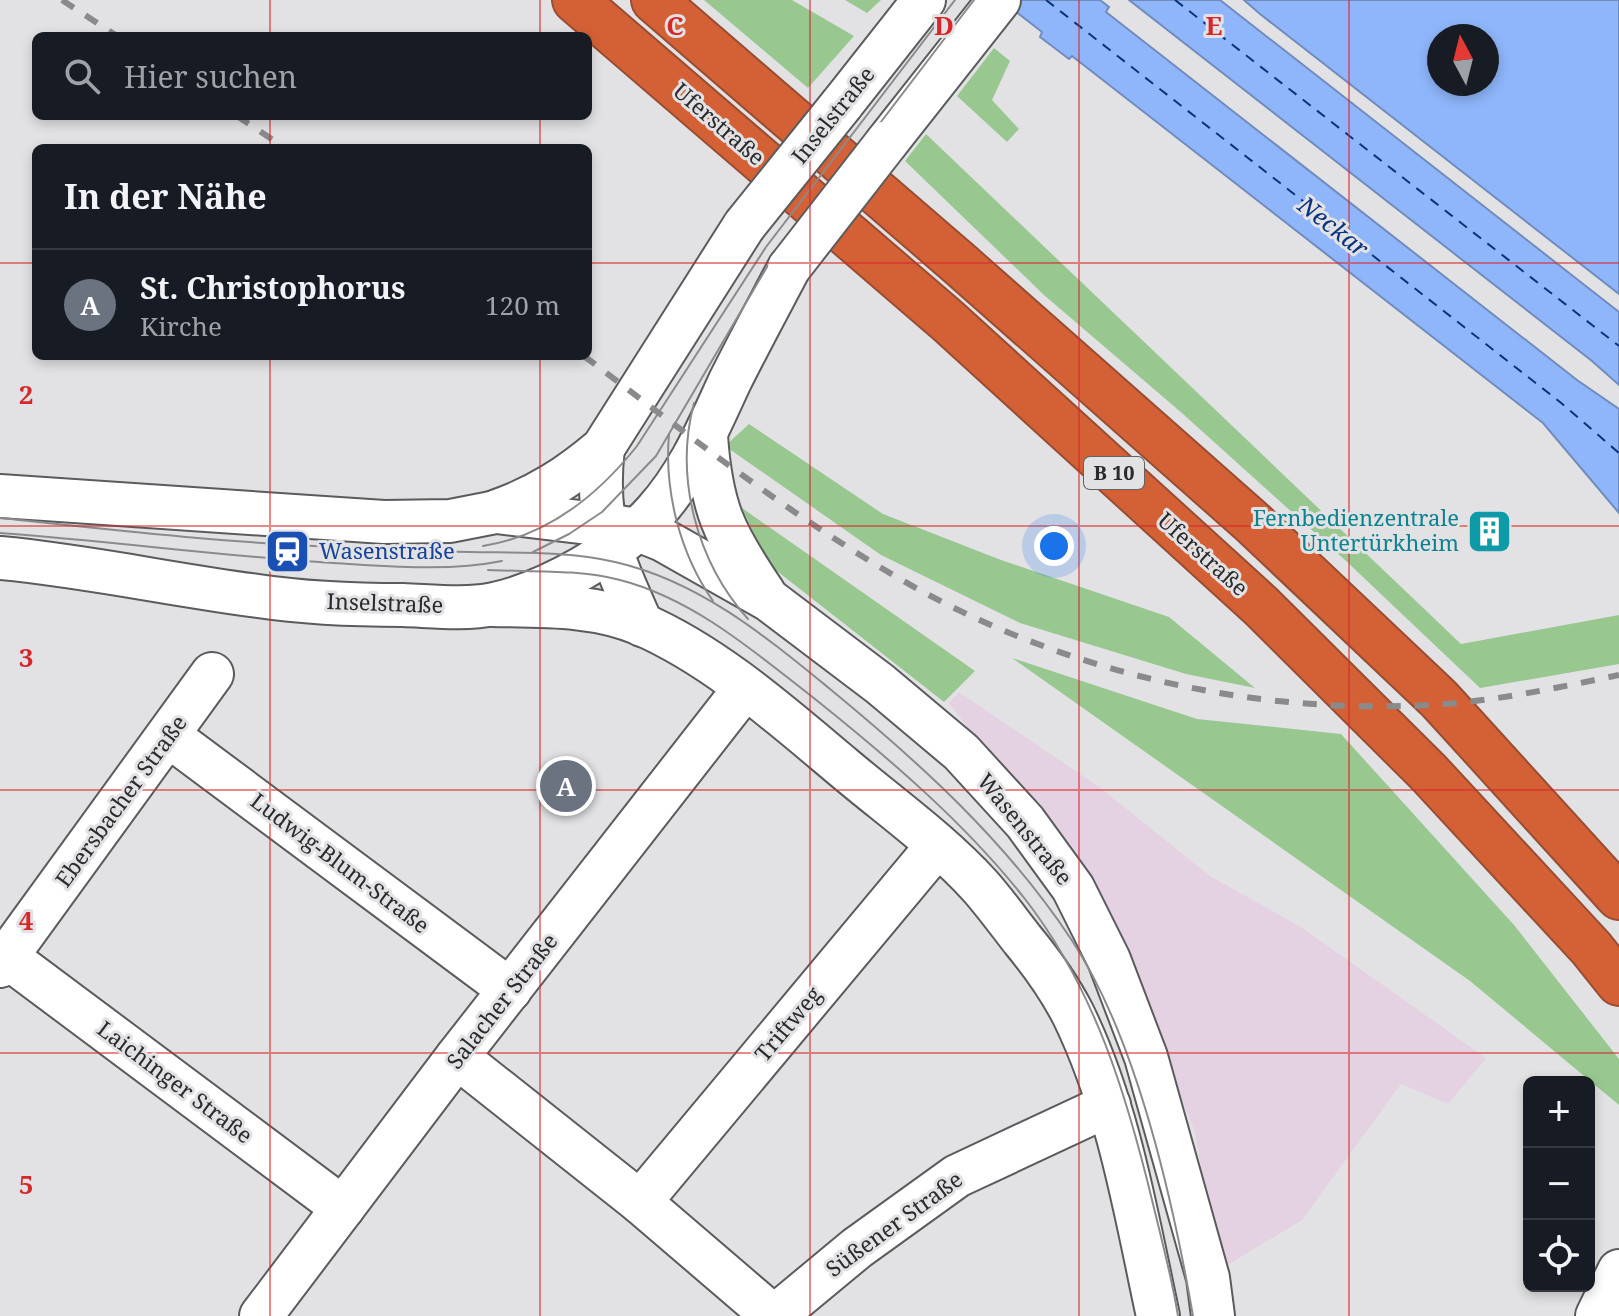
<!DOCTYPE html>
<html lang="de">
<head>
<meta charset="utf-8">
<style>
  body { margin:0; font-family:"Noto Serif",serif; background:#20242c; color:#f1f3f6 }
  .controls { position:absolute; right:24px; bottom:24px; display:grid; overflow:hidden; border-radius:12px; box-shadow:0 4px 12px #0003 }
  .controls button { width:72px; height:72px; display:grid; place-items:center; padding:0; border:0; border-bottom:2px solid #363941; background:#171b24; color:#f1f3f6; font:40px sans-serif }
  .compass { position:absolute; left:1427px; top:24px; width:72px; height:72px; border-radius:50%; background:#171b24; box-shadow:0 4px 12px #0003; rotate:353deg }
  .you { position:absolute; left:1054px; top:546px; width:28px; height:28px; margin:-20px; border:6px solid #fff; border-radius:50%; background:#1a73e8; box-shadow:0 0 0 12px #1a73e833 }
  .badge { display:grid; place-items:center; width:52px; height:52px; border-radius:50%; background:#9eb98a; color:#fff; font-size:26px; font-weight:700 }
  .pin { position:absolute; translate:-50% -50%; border:4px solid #fff; box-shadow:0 2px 8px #0006 }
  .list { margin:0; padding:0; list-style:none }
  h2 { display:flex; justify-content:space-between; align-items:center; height:104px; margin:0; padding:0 32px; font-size:34px }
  h2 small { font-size:26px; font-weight:400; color:#9ea1a6 }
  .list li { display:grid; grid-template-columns:52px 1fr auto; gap:24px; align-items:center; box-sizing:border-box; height:112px; padding:0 32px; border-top:2px solid #363941 }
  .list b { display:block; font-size:30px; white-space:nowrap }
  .list p { margin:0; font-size:26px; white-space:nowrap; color:#9ea1a6 }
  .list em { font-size:26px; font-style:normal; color:#9ea1a6 }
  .icon { flex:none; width:44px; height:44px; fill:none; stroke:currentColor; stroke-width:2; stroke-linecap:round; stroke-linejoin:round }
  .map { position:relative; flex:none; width:1619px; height:1316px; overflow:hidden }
  .search { position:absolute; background:#171b24; box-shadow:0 4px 12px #0003; left:32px; top:32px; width:560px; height:88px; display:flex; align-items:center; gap:20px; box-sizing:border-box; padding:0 28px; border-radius:12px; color:#9ea1a6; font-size:30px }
  .panel { position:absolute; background:#171b24; box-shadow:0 4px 12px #0003; left:32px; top:144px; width:560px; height:216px; border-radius:12px }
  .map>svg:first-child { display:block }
  .industrial { fill:#e4d2e3 }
  .green { fill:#98c890 }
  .water { fill:#8fb6fa; stroke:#718cbc; stroke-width:2; fill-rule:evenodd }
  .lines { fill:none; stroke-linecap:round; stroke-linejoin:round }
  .ferry { stroke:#08337e; stroke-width:2; stroke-dasharray:10 8; stroke-linecap:butt }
  .minor-casing { stroke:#5a5b5d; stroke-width:46 }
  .highway-casing { stroke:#994d32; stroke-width:48 }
  .minor { stroke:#fff; stroke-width:42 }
  .highway { stroke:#d46035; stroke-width:44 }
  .tram { stroke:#8a8a8c; stroke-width:2 }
  .rail { stroke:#8a8a8c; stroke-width:6; stroke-dasharray:14 14; stroke-linecap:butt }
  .minor-bridge-casing { stroke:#5a5b5d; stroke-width:46; stroke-linecap:butt }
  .minor-bridge { stroke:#fff; stroke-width:42 }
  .grid { fill:none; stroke:#d62828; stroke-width:2; stroke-opacity:0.55 }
  .labels { text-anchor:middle; stroke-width:6; stroke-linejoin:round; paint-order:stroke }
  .shield { fill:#e2e2e5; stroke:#626264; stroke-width:2 }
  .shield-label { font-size:20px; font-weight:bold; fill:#2b2b2d }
  .street-label { font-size:22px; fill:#2b2b2d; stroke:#e2e2e5 }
  .culture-label { font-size:22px; fill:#0d838f; stroke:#e2e2e5; text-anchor:end }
  .transit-label { font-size:22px; fill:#164399; stroke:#e2e2e5; text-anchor:start }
  .water-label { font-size:24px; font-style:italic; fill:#08337e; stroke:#e2e2e5 }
  .grid-label { font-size:26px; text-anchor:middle; font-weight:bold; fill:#d62828; stroke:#e2e2e5; stroke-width:6; stroke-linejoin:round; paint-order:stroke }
</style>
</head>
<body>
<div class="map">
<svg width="1619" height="1316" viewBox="0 0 1619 1316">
  <rect width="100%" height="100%" fill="#e2e2e5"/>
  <path class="industrial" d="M959 692 1099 787 1210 876 1301 927 1486 1058 1448 1104 1401 1084 1302 1220 1219 1270 1195 1132 1115 934 1030 809 949 703Z"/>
  <g class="green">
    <path d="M704 0H792L854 36 808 88Z"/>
    <path d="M845 0H881L867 13Z"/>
    <path d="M994 48 1010 61 992 100 1019 129 1007 142 957 96Z"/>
    <path d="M926 134 1461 644 1619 615V664L1480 688 1345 560 1183 414 1044 295 905 161Z"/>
    <path d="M749 424 883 514 1001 560 1169 617 1255 688 1186 674 1020 623 881 555 725 446Z"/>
    <path d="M742 508 975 671 944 702 768 564Z"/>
    <path d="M1012 658 1197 719 1341 734 1514 925 1619 1059V1105L1470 981Z"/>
  </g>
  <g class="water">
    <path d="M1001 0H1100L1109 7 1106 12 1577 380 1619 409V513L1543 423 1072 56 1069 59 1040 37 1042 32Z"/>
    <path d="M1129 0H1220L1587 287 1619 312V385L1592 361Z"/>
    <path d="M1244 0H1619V294L1260 14ZM1487 36V84H1439V36Z"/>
  </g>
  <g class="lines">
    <g class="ferry">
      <path d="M1046 0 1560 402 1619 453"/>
      <path d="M1175 0 1619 346"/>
    </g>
    <defs>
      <g id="minor">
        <path d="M842 104 924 0"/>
        <path d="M887 142 999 0"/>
        <path d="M706 436C711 508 724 534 764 593"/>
        <path d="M603 448C594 523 613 559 642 625"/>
        <path d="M0 496 384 522 450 521 496 512 605 525 638 530 663 540 769 600 880 684 961 752 1025 822 1073 888 1109 960 1146 1057 1208 1278 1213 1316"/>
        <path d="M497 511C538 497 570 476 603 448L744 226"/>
        <path d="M0 558C87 566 172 585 258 596 305 603 355 605 403 605 432 606 465 610 494 604 546 593 620 552 655 512 690 473 708 428 730 381 749 343 769 306 789 268"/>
        <path d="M492 605C541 606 595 604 641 624 715 656 782 716 843 767 889 806 940 842 980 886 995 903 1008 921 1022 939 1041 962 1059 987 1073 1014 1119 1108 1136 1214 1158 1316"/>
        <path d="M169 736 510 990"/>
        <path d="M7 957 343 1208"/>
        <path d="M0 966 212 674"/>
        <path d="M457 1057 640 1202 773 1316"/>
        <path d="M640 1202 937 846"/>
        <path d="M261 1316 457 1057 745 688"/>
        <path d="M775 1316 857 1248 957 1176 1109 1105"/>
        <path d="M1597 1316 1619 1271"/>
      </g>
      <g id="highway">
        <path d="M575 0 948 321 1261 606 1428 772 1591 948 1619 983"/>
        <path d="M654 0 961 265 1253 523 1439 699 1619 897"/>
      </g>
    </defs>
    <use href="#minor" class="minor-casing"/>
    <use href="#highway" class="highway-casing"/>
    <use href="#minor" class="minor"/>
    <use href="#highway" class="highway"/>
    <g class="tram">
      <path d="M694 403C674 478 697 562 748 619"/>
      <path d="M669 434C664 491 680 554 713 601"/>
      <path d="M0 518C113 530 227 543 340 547 383 548 426 552 470 552 517 553 569 551 615 562 699 581 765 636 830 689 920 763 1006 841 1071 939 1136 1037 1173 1201 1193 1316"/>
      <path d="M0 533C111 541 221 556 333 563 388 566 447 572 502 561"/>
      <path d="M483 546C547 536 598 495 637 446L766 247 955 0"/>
      <path d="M533 552 569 534 602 512 656 456 774 255 874 131 974 0"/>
      <path d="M488 570C531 572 577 569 620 580 694 599 756 653 815 699 890 759 966 824 1025 899 1095 989 1127 1096 1153 1204 1162 1241 1172 1278 1178 1316"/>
    </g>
    <g class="rail">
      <path d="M62 0 117 36"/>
      <path d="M237 116 285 148"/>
      <path d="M584 356C687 434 788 514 900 579 1057 670 1247 715 1428 705 1492 702 1556 688 1619 675"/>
    </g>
    <defs>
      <g id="minor-bridge">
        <path d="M744 226 842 104"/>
        <path d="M789 268 887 142"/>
      </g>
    </defs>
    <use href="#minor-bridge" class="minor-bridge-casing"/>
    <use href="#minor-bridge" class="minor-bridge"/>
  </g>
  <path class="grid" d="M270 0V36M540 0V36M810 0V1316M1079 0V1316M1349 0V1316M270 116V148M540 116V148M0 263H36M588 263H1619M270 356V1316M540 356V1316M0 526H1619M0 790H1619M0 1053H1619"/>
  <defs>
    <symbol id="building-square" viewBox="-11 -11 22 22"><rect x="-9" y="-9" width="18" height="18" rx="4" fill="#0f9aa8" stroke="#e2e2e5"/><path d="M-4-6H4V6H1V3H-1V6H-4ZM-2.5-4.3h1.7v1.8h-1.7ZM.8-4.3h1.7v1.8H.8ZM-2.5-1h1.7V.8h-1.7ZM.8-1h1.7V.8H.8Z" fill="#fff"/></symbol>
    <symbol id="station-square" viewBox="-11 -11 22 22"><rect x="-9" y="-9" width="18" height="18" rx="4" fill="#1a4fb4" stroke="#e2e2e5"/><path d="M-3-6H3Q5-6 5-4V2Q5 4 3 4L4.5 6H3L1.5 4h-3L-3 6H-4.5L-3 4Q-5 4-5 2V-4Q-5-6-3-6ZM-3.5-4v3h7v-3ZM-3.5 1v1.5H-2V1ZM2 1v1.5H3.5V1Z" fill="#fff"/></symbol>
  </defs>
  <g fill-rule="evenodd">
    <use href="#building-square" x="1464" y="506" width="51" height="51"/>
    <use href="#station-square" x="262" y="526" width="51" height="51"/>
  </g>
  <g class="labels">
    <rect class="shield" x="1084" y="457" width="60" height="32" rx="6"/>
    <g class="shield-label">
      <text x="1114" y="480">B 10</text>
    </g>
    <g class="street-label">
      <text transform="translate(833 115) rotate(-51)" y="8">Inselstraße</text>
      <text transform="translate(719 124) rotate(41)" y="8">Uferstraße</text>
      <text transform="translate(1203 554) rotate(42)" y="8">Uferstraße</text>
      <text transform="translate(385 603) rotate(2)" y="8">Inselstraße</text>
      <text transform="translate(121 801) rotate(-54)" y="8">Ebersbacher Straße</text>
      <text transform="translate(1025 829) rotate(51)" y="8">Wasenstraße</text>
      <text transform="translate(340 863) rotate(37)" y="8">Ludwig-Blum-Straße</text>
      <text transform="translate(502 1001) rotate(-52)" y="8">Salacher Straße</text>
      <text transform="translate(788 1024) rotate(-50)" y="8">Triftweg</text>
      <text transform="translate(175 1082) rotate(37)" y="8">Laichinger Straße</text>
      <text transform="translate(894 1224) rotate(-36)" y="8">Süßener Straße</text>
    </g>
    <g class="culture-label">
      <text x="1459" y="526">Fernbedienzentrale<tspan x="1459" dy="25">Untertürkheim</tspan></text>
    </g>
    <g class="transit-label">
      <text x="319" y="559">Wasenstraße</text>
    </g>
    <g class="water-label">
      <text transform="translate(1333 227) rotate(38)" y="8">Neckar</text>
    </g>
  </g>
  <g class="grid-label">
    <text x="675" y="35">C</text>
    <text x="944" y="35">D</text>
    <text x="1214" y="35">E</text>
    <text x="26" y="404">2</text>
    <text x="26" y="667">3</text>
    <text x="26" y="930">4</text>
    <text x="26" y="1194">5</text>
  </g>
</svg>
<div class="controls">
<button>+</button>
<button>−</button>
<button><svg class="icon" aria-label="locate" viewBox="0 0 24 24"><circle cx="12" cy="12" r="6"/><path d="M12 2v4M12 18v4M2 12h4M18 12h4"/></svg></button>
</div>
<svg class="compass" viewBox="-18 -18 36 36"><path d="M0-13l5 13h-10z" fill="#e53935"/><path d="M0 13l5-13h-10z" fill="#9ea1a6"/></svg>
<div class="you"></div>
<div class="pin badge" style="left:566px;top:786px;background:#6b7280">A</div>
<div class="search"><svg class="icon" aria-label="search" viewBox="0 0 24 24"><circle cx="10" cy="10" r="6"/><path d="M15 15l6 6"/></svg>Hier suchen</div>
<section class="panel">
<h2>In der Nähe<small></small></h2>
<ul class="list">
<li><span class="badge" style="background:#6b7280">A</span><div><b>St. Christophorus</b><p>Kirche</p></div><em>120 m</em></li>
</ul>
</section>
</div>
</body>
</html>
